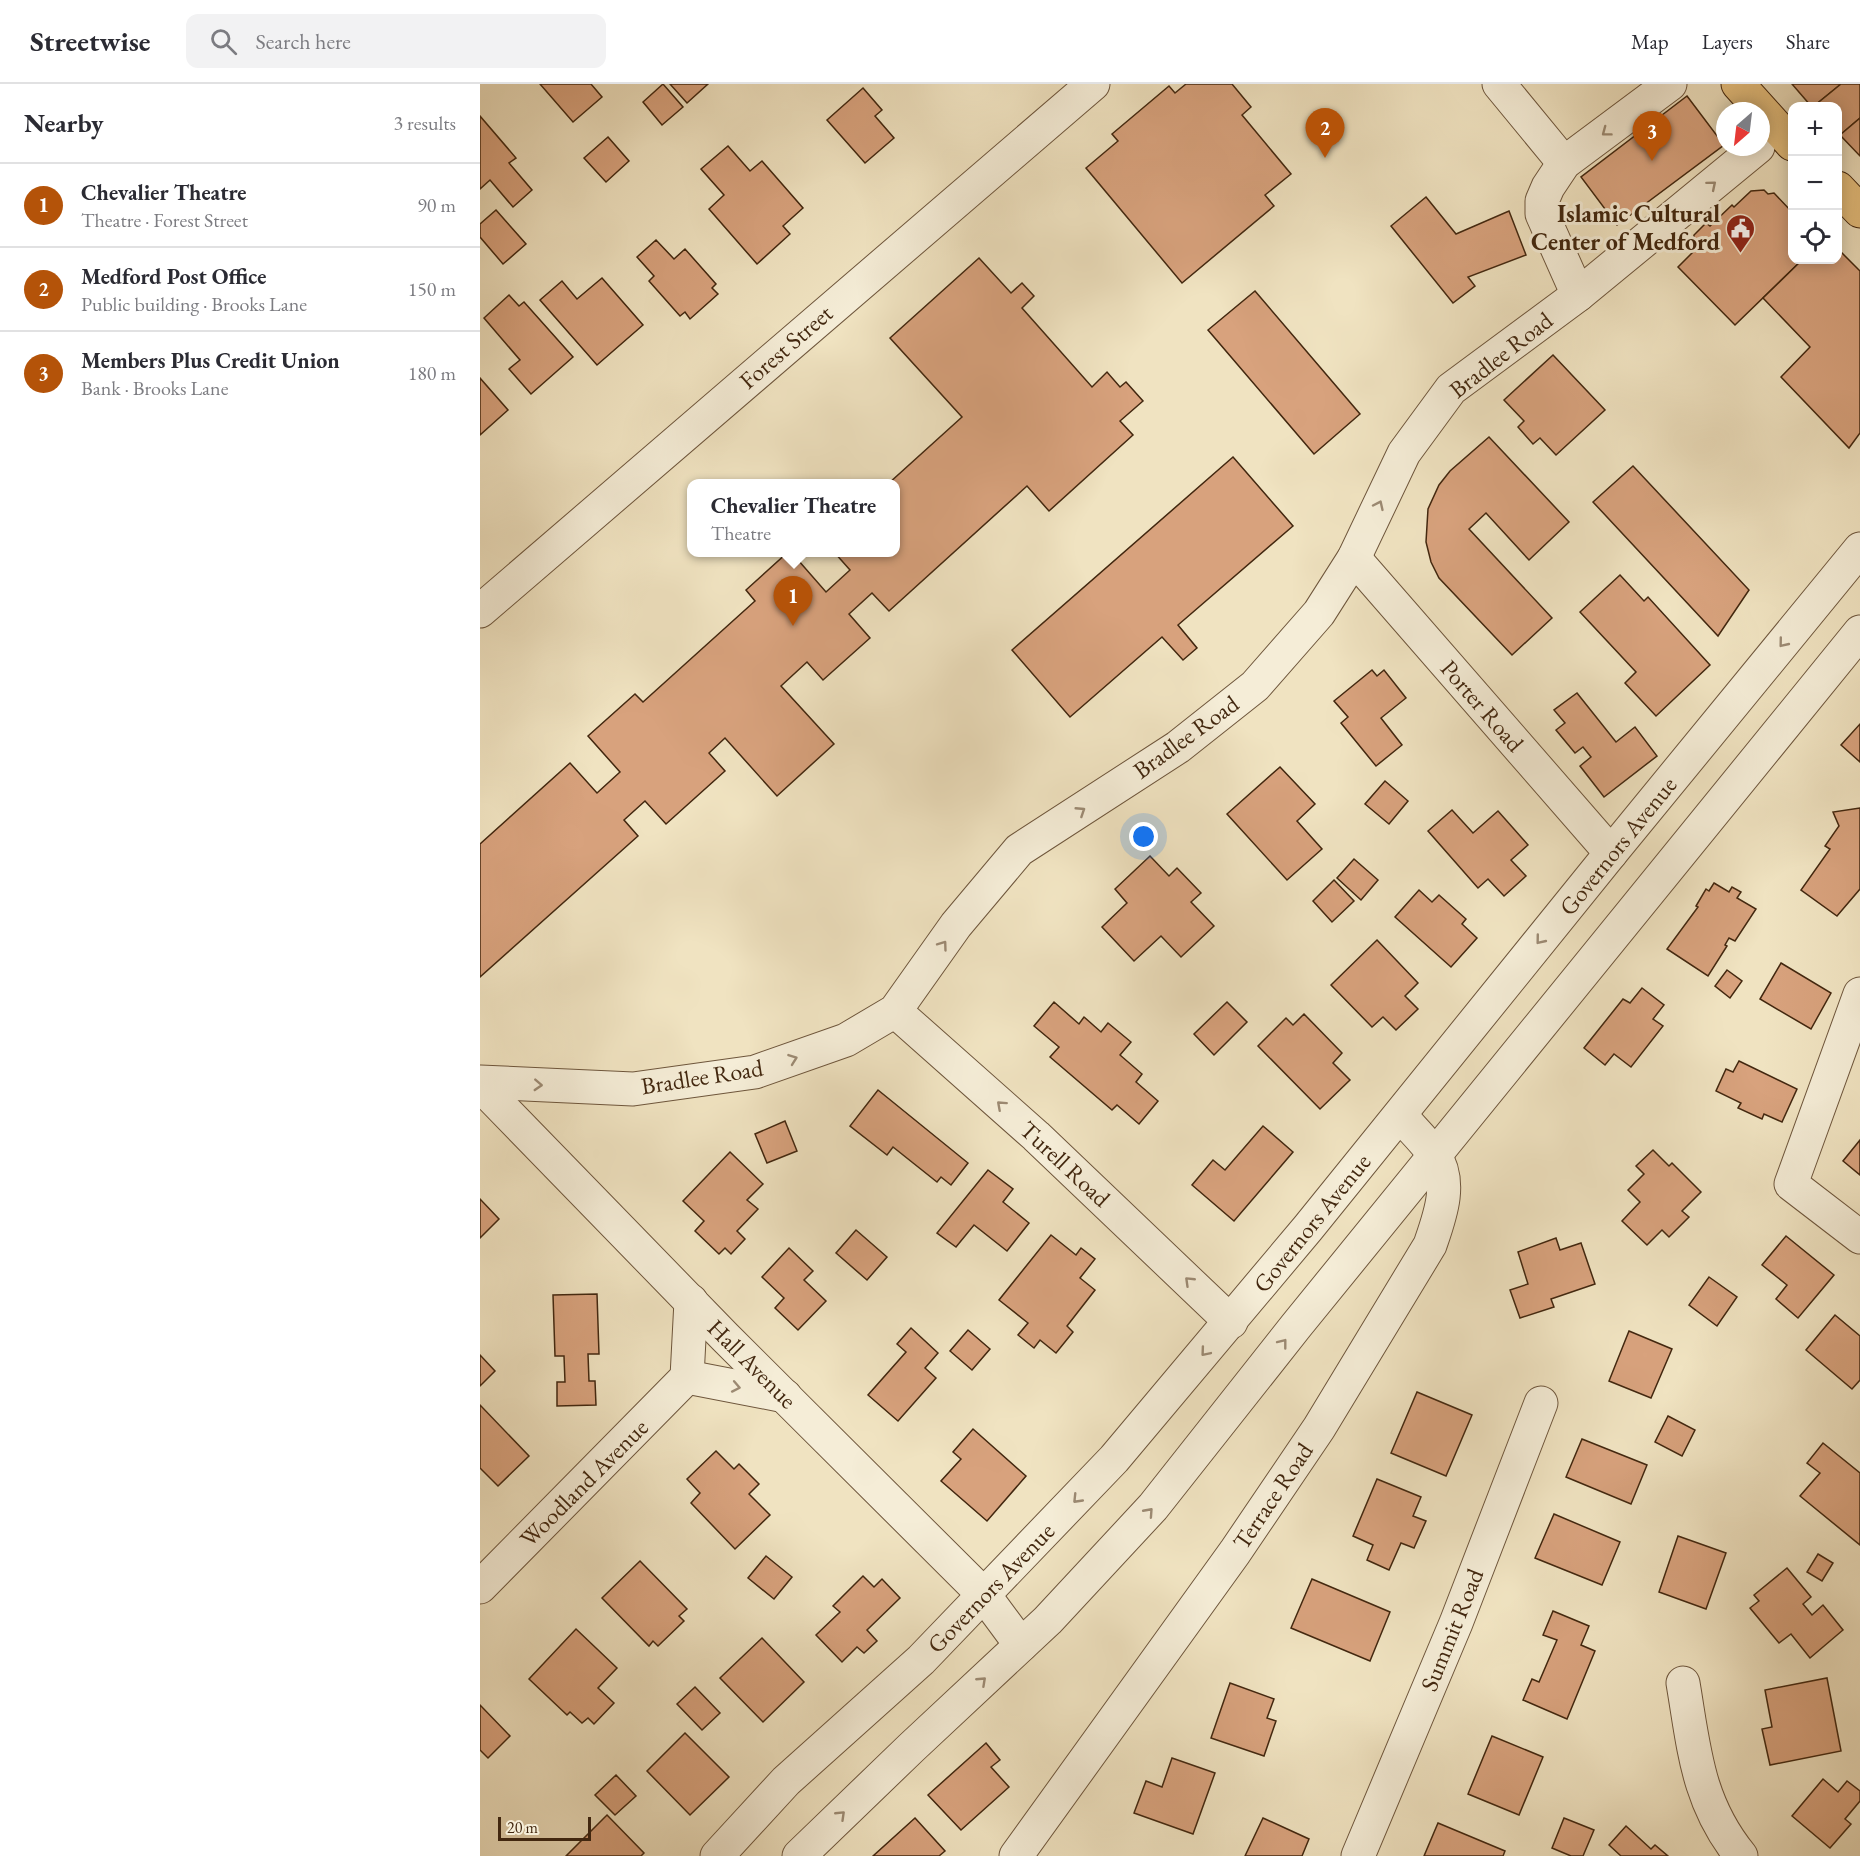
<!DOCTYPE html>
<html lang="en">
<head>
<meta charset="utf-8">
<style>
  body { margin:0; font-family:"EB Garamond",serif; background:#f2f2f3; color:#2b2b33 }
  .controls { position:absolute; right:18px; top:18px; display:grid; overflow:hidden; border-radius:12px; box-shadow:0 3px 15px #0003 }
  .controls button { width:54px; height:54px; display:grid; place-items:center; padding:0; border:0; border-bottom:2px solid #e1e1e2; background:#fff; color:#2b2b33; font:30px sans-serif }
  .compass { position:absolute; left:1236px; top:18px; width:54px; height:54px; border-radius:50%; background:#fff; box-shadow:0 3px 15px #0003; rotate:208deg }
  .scale { position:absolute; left:18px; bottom:15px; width:93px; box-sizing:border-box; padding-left:6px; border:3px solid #42270f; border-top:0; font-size:16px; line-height:21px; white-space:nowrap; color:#42270f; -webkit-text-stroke:4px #f5edd7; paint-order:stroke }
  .you { position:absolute; left:664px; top:753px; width:21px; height:21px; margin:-15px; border:4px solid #fff; border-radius:50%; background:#1a73e8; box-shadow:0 0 0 9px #1a73e833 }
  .badge { display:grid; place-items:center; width:39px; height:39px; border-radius:50%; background:#b45309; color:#fff; font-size:20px; font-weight:700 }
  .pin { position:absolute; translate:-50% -50px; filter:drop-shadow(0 2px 3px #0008) }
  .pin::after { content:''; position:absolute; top:32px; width:21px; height:18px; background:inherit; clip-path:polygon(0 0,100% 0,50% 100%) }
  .popup { position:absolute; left:207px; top:395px; width:213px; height:78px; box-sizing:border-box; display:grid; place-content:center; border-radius:12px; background:#fff; filter:drop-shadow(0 2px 4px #0005); font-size:20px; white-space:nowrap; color:#7c7c81 }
  .popup b { font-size:22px; color:#2b2b33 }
  .popup::after { content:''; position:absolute; left:50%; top:100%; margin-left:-12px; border:12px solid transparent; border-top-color:#fff }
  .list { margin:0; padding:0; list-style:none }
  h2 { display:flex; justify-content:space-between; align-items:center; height:78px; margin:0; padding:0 24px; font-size:26px }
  h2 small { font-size:20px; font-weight:400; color:#7c7c81 }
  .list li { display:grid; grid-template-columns:39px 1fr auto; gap:18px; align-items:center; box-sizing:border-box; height:84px; padding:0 24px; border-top:2px solid #e1e1e2 }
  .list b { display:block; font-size:22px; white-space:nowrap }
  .list p { margin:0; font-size:20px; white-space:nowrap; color:#7c7c81 }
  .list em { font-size:20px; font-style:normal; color:#7c7c81 }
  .icon { flex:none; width:33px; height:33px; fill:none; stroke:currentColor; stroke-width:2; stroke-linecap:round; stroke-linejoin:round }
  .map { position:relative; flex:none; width:1380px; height:1772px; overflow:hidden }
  header { display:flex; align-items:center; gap:36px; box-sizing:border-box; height:84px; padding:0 30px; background:#fff; border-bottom:2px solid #e1e1e2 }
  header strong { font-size:28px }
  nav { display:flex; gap:33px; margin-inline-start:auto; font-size:21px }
  .search { width:420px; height:54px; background:#f2f2f3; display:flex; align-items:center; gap:15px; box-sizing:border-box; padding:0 21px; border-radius:12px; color:#7c7c81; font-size:22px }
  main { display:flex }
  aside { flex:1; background:#fff }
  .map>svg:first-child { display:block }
  .building { fill:#d8a27d; stroke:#42270f; stroke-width:1.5 }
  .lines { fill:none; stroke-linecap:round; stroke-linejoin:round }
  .minor-casing { stroke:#6e563c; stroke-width:35 }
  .major-casing { stroke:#42270f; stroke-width:35 }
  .minor { stroke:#f5edd7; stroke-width:33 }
  .major { stroke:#e8c280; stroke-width:33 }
  .oneway { stroke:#9c8a73 }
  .labels { text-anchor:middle; stroke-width:6; stroke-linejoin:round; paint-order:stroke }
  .poi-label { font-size:24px; font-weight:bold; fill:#42270f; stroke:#f5edd7; text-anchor:end }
  .street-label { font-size:24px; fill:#42270f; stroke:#f5edd7 }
</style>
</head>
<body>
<header>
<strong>Streetwise</strong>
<div class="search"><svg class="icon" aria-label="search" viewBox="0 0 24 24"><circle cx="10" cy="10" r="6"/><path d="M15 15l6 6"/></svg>Search here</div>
<nav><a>Map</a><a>Layers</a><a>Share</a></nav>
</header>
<main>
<aside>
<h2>Nearby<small>3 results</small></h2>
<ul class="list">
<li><span class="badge">1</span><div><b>Chevalier Theatre</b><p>Theatre · Forest Street</p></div><em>90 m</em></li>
<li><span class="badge">2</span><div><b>Medford Post Office</b><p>Public building · Brooks Lane</p></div><em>150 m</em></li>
<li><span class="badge">3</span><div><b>Members Plus Credit Union</b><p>Bank · Brooks Lane</p></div><em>180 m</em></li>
</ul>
</aside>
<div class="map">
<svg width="1380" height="1772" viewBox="0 0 1380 1772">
  <rect width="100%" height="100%" fill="#f0e3c1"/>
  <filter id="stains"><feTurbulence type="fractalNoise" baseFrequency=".00333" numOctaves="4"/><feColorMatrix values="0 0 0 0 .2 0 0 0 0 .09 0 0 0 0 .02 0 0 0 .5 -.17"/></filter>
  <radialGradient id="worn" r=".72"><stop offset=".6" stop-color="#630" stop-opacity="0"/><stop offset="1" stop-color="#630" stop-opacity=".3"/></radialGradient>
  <g class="building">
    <path d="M60 0H111L122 13 93 38Z"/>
    <path d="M183 0 203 23 182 41 163 18Z"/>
    <path d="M190 0H228L207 19Z"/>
    <path d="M706 0H752L771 23 762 31 811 90 785 111 794 122 702 199 606 84 638 57 632 50 689 2 695 9Z"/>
    <path d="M1312 0H1361L1334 22H1331Z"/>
    <path d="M1361 0H1380V34L1360 51 1358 49V22H1334Z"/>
    <path d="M383 4 402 26 395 32 414 54 385 79 347 36Z"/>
    <path d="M1207 12 1244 61 1137 141 1101 93Z"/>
    <path d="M0 32 36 74 29 79 52 106 33 123 10 96 0 105Z"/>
    <path d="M1380 34V72L1360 51Z"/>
    <path d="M128 53 149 77 126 98 104 74Z"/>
    <path d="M248 62 270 87 282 77 323 124 303 142 310 150 277 180 229 125 244 111 221 85Z"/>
    <path d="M1284 106 1288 110 1294 109 1312 128V176H1322L1255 241 1198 183 1216 165 1213 162 1214 151 1226 139 1230 142 1252 121 1254 123 1271 107Z"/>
    <path d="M946 113 976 150 1029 127 1046 171 988 193 995 202 973 219 911 142Z"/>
    <path d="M16 126 46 160 23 180 0 153V140Z"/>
    <path d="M176 156 194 175 205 165 236 200 232 204 238 210 210 235 205 228 200 232 169 197 174 192 157 173Z"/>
    <path d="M1358 165 1380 187V349L1369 364 1301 293 1330 263 1283 214 1322 176H1358Z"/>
    <path d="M499 174 531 209 542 199 554 212 542 224 612 303 627 288 640 303 646 298 663 317 640 337 653 351 569 427 547 402 409 527 392 509 369 530 390 554 343 596 327 578 301 602 354 660 297 712 245 654 229 669 245 687 186 740 165 717 144 736 158 752 0 893V760L90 679 117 709 140 688 108 652 155 610 163 618 275 517 266 506 308 468H311L346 508 370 486 354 468H415V400H408L482 333 410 254Z"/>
    <path d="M122 194 163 241 117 281 60 216 82 197 97 215Z"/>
    <path d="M775 207 880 330 834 370 728 246Z"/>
    <path d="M29 211 39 222 44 218 93 273 51 310 29 285 40 276 4 234Z"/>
    <path d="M1073 271 1125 326 1076 371 1060 354 1053 360 1038 343 1044 337 1024 316Z"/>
    <path d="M0 294 28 326 0 351Z"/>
    <path d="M1009 353 1089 438 1049 476 1006 429 989 445 1072 534 1032 571 959 494 951 478 946 458 948 425 959 401 970 387Z"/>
    <path d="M753 373 813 442 698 541 717 564 703 576 682 553 590 633 532 566Z"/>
    <path d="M1153 382 1269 506 1238 552 1113 418Z"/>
    <path d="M1140 491 1164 517 1168 513 1230 581 1176 632 1145 599 1156 588 1100 528Z"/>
    <path d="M892 586 897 592 904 586 926 614 901 634 922 661 896 682 861 639 868 633 854 617Z"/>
    <path d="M1097 609 1136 658 1155 643 1177 672 1124 713 1100 682 1111 673 1103 663 1095 669 1076 646 1085 639 1074 626Z"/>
    <path d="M1380 640V678L1361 661Z"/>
    <path d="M800 683 835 720 817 737 842 765 807 796 747 730Z"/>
    <path d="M905 697 928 717 909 740 885 720Z"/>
    <path d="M1380 724V805L1357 832 1321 806 1350 765 1345 762 1359 742 1353 728Z"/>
    <path d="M972 726 993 749 1018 727 1048 761 1031 776 1046 792 1024 812 1008 795 998 804 948 747Z"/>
    <path d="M670 772 689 792 697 784 721 809 711 818 734 842 701 873 681 852 654 877 622 843 647 819 635 805Z"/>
    <path d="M874 775 898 796 881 816 857 794Z"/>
    <path d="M854 796 874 817 852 838 833 817Z"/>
    <path d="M1234 799 1249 808 1252 803 1261 808 1257 814 1276 825 1255 857 1249 854 1245 861 1247 862 1228 892 1187 865 1218 823 1216 822 1226 805 1229 807Z"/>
    <path d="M939 806 952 818 959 811 986 835 982 840 997 854 971 883 915 833Z"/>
    <path d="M897 856 938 899 925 912 938 925 916 946 903 933 892 943 851 901Z"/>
    <path d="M1301 879 1351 909 1331 945 1280 915Z"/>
    <path d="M1247 886 1262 897 1250 914 1235 902Z"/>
    <path d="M1162 904 1184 921 1173 935 1183 942 1151 983 1134 970 1125 981 1104 964 1143 915 1150 919Z"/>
    <path d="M574 918 599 940 604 933 621 948 628 939 651 958 640 971 662 990 656 998 678 1017 659 1040 637 1021 632 1026 570 973 579 963 554 942Z"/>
    <path d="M747 918 767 938 734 971 714 950Z"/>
    <path d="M824 930 862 969 853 979 870 996 840 1025 778 962 806 934 813 941Z"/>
    <path d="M1259 977 1317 1005 1302 1038 1284 1030 1282 1035 1258 1024 1261 1019 1236 1007 1246 985 1253 988Z"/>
    <path d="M398 1006 488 1079 471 1101 461 1093 457 1098 413 1063 407 1071 370 1042Z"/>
    <path d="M305 1037 317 1067 287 1079 275 1050Z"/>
    <path d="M783 1042 813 1068 754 1137 712 1101 733 1076 745 1086Z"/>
    <path d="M1380 1056V1091L1363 1077Z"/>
    <path d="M1173 1066 1189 1082 1192 1079 1221 1108 1202 1127 1209 1133 1189 1153 1182 1146 1167 1161 1142 1137 1160 1118 1148 1106 1164 1090 1156 1082Z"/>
    <path d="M250 1068 283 1100 267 1116 278 1125 257 1147 265 1155 251 1170 245 1164 239 1170 215 1147 224 1137 203 1117Z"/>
    <path d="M508 1086 533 1105 523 1118 549 1139 527 1167 494 1141 476 1163 457 1149Z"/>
    <path d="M0 1115 19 1135 0 1154Z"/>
    <path d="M376 1146 407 1173 387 1196 356 1169Z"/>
    <path d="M571 1151 596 1171 601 1164 615 1175 600 1194 615 1206 587 1242 593 1248 576 1269 560 1256 554 1264 538 1251 548 1239 519 1216Z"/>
    <path d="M1306 1152 1354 1191 1318 1234 1296 1215 1307 1201 1282 1181Z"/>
    <path d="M1076 1154 1080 1166 1101 1159 1115 1200 1071 1215 1074 1223 1040 1234 1030 1206 1048 1200 1038 1168Z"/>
    <path d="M309 1164 333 1187 324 1196 346 1217 318 1246 295 1224 304 1214 282 1193Z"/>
    <path d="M1229 1193 1257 1213 1237 1242 1209 1221Z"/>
    <path d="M117 1210 119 1270H108L109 1297H115L116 1321 77 1322V1298H85L84 1272H75L73 1211Z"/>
    <path d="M1355 1231 1380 1252V1296L1372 1305 1326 1266Z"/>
    <path d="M431 1244 458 1269 445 1284 456 1294 418 1337 388 1311 426 1268 417 1260Z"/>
    <path d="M488 1246 510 1265 492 1286 470 1267Z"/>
    <path d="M1149 1247 1192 1265 1171 1314 1129 1297Z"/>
    <path d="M0 1271 15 1287 0 1302Z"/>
    <path d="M937 1308 992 1331 966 1392 911 1369Z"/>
    <path d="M0 1321 49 1372 18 1402 0 1384Z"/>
    <path d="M1188 1332 1215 1346 1202 1372 1175 1358Z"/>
    <path d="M493 1345 546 1392 507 1437 461 1397 481 1375 473 1368Z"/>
    <path d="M1102 1355 1167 1381 1151 1420 1086 1393Z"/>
    <path d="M1343 1359 1380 1389V1461L1320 1412 1340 1389 1327 1379Z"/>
    <path d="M236 1367 254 1385 259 1380 279 1400 269 1410 290 1431 255 1465 211 1419 220 1409 207 1395Z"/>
    <path d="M897 1395 941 1413 933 1432 946 1437 934 1464 921 1459 909 1486 887 1476 893 1461 873 1452Z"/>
    <path d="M1074 1430 1140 1458 1122 1501 1055 1474Z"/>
    <path d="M1198 1452 1246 1469 1226 1525 1179 1508Z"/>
    <path d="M1338 1470 1353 1479 1342 1497 1327 1488Z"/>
    <path d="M286 1472 312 1493 294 1515 268 1494Z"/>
    <path d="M160 1477 207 1525 199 1532 204 1537 178 1562 173 1557 169 1562 122 1514Z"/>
    <path d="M1307 1484 1331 1513 1323 1520 1332 1531 1343 1521 1363 1546 1330 1574 1311 1550 1299 1559 1270 1524 1279 1517 1274 1511Z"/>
    <path d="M383 1492 394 1503 402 1495 420 1514 387 1546 397 1557 384 1569 377 1563 362 1578 336 1551 360 1528 353 1522Z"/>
    <path d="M832 1495 910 1528 890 1577 811 1544Z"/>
    <path d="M1073 1527 1109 1542 1101 1561 1115 1567 1087 1635 1043 1616 1052 1595 1059 1598 1077 1556 1063 1551Z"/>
    <path d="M96 1545 137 1584 118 1604 134 1619 114 1640 108 1634 102 1639 90 1628 87 1631 49 1595Z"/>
    <path d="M282 1554 324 1598 283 1638 240 1594Z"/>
    <path d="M1347 1594 1361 1667 1290 1681 1282 1645 1292 1643 1285 1606Z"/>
    <path d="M750 1599 794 1615 787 1634 796 1637 784 1672 731 1654Z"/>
    <path d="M215 1603 240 1629 222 1646 197 1620Z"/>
    <path d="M0 1621 30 1652 8 1674 0 1666Z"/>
    <path d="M205 1649 249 1693 210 1731 167 1687Z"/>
    <path d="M1012 1652 1063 1673 1039 1731 988 1710Z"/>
    <path d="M506 1659 520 1676 511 1683 529 1703 481 1746 448 1711Z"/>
    <path d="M692 1674 735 1689 713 1750 654 1729 666 1697 682 1703Z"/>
    <path d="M136 1691 156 1712 135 1731 115 1711Z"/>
    <path d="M1343 1695 1358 1708 1367 1697 1380 1707V1717L1365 1735 1371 1740 1350 1764 1312 1732Z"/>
    <path d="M127 1731 164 1769 161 1772H86Z"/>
    <path d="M435 1734 465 1767 459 1772H393Z"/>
    <path d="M783 1734 829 1755 822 1772H765Z"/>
    <path d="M1084 1734 1114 1746 1103 1772H1091L1072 1764Z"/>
    <path d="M958 1739 1025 1767 1023 1772H944Z"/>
    <path d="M1146 1742 1171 1765 1175 1761 1188 1772H1141L1129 1761Z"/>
  </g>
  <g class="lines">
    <defs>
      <g id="minor">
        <path d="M1019 0 1084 79"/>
        <path d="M1098 211 1062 130V117L1068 103 1084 79 1190 0"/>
        <path d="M874 474 1131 769"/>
        <path d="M0 527 613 0"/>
        <path d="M1380 910 1311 1100 1380 1153"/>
        <path d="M415 927 556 1052 751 1238"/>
        <path d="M0 998 153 1005 275 988 366 956 415 927 476 841 539 766 698 663 775 602 839 529 874 474 924 369 971 305 1098 211 1278 63"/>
        <path d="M0 1001 245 1253 504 1511 541 1561"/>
        <path d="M207 1293 305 1312"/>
        <path d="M0 1503 207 1293 211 1217"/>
        <path d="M1203 1599C1214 1664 1217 1718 1261 1772"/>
        <path d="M237 1772 306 1697 441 1576 634 1375 828 1144 1131 769 1380 465"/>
        <path d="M319 1772 431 1664 568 1536 673 1423 816 1242 1380 548"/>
        <path d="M536 1772 755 1468 839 1344 950 1161C960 1132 973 1098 954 1070 944 1056 931 1044 920 1031"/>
        <path d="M878 1772 976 1539 1061 1319"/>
      </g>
      <g id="major">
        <path d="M1258 0 1312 60"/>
        <path d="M1358 104 1380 127"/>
      </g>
    </defs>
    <use href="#minor" class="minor-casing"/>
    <use href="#major" class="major-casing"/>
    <use href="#minor" class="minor"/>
    <use href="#major" class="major"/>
  </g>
  <defs><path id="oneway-chevron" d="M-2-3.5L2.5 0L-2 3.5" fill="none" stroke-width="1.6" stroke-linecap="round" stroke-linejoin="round" transform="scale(1.5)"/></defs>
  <g class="oneway">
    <use href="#oneway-chevron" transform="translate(1126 48) rotate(143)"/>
    <use href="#oneway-chevron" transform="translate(1232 101) rotate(-40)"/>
    <use href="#oneway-chevron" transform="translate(899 421) rotate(-65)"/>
    <use href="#oneway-chevron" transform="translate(1303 559) rotate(129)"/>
    <use href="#oneway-chevron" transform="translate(601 727) rotate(-33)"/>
    <use href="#oneway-chevron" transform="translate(1060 856) rotate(129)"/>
    <use href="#oneway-chevron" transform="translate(463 861) rotate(-54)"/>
    <use href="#oneway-chevron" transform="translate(313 975) rotate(-20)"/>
    <use href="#oneway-chevron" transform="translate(58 1001) rotate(3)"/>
    <use href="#oneway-chevron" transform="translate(521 1021) rotate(-138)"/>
    <use href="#oneway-chevron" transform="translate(709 1197) rotate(-136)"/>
    <use href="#oneway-chevron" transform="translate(803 1259) rotate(-52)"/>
    <use href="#oneway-chevron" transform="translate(725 1268) rotate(130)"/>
    <use href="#oneway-chevron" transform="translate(256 1303) rotate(11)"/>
    <use href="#oneway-chevron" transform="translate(597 1415) rotate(134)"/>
    <use href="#oneway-chevron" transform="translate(669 1428) rotate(-48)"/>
    <use href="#oneway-chevron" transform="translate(502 1597) rotate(-43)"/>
    <use href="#oneway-chevron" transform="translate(361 1731) rotate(-44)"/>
  </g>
  <defs>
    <symbol id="civic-pin" viewBox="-11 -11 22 30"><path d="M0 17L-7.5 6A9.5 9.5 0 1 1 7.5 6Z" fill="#8f2418" stroke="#f5edd7"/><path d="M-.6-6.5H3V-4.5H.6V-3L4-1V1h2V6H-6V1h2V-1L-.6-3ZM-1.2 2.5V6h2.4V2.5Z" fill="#fff"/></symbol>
  </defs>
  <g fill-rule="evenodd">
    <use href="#civic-pin" x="1244" y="128" width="33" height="45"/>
  </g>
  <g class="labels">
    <g class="poi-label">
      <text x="1240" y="138">Islamic Cultural<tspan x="1240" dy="28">Center of Medford</tspan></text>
    </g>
    <g class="street-label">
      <text transform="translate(306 263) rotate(-41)" y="8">Forest Street</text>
      <text transform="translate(1021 271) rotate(-38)" y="8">Bradlee Road</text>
      <text transform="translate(1002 622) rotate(49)" y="8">Porter Road</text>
      <text transform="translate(706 653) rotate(-36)" y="8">Bradlee Road</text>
      <text transform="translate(1138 762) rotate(-51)" y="8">Governors Avenue</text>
      <text transform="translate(222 993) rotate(-9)" y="8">Bradlee Road</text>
      <text transform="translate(585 1080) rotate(43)" y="8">Turell Road</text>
      <text transform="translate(832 1139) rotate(-51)" y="8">Governors Avenue</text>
      <text transform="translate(272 1280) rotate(45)" y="8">Hall Avenue</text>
      <text transform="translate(104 1399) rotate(-45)" y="8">Woodland Avenue</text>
      <text transform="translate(793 1412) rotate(-56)" y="8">Terrace Road</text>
      <text transform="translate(511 1504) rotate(-46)" y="8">Governors Avenue</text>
      <text transform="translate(972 1546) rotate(-68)" y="8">Summit Road</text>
    </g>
  </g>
  <rect width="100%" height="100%" filter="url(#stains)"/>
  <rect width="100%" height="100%" fill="url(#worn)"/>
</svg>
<div class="controls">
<button>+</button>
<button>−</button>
<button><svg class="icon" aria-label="locate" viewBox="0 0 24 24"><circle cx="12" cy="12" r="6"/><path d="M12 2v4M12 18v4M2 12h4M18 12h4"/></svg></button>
</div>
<svg class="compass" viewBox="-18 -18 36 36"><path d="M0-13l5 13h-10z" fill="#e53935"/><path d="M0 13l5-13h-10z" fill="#7c7c81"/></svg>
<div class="scale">20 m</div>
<div class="you"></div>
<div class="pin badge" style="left:313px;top:542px">1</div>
<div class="popup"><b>Chevalier Theatre</b>Theatre</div>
<div class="pin badge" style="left:845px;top:74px">2</div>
<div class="pin badge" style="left:1172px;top:77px">3</div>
</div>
</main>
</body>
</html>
